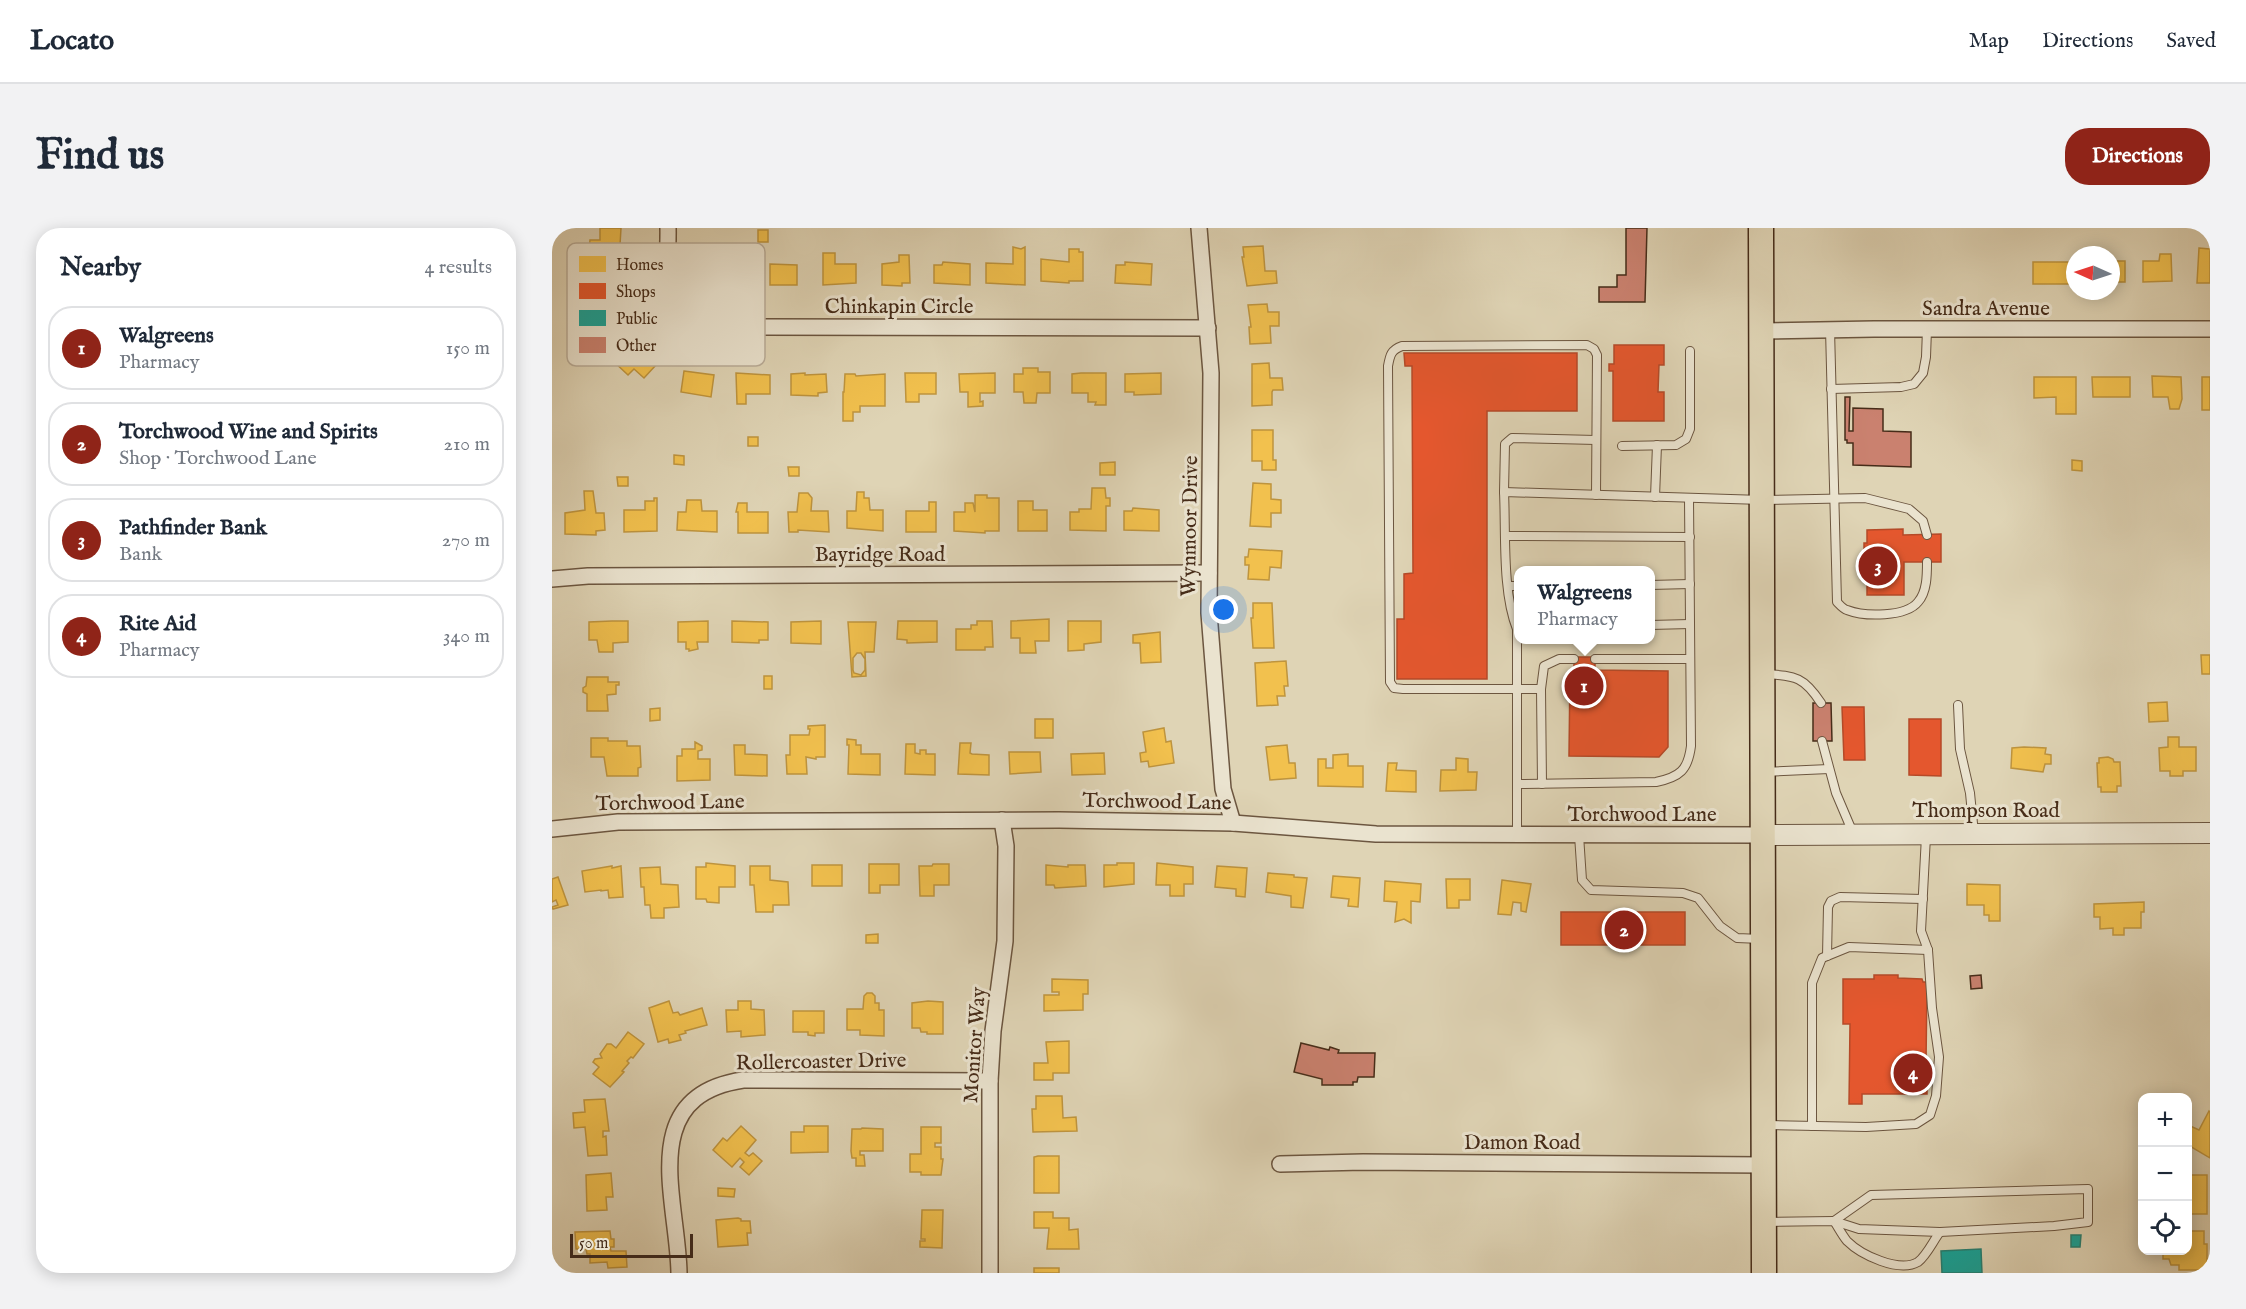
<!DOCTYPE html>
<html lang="en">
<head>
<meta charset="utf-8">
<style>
  body { margin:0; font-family:"IM FELL English",serif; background:#f2f2f3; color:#1f2937 }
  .controls { position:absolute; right:18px; bottom:18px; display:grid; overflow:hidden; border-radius:12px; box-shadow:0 3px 15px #0003 }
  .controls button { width:54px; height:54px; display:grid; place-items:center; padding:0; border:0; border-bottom:2px solid #e0e1e3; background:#fff; color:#1f2937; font:30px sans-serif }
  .compass { position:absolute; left:1514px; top:18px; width:54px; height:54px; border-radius:50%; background:#fff; box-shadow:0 3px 15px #0003; rotate:273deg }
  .scale { position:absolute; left:18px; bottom:15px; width:123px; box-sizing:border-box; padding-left:6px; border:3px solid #462c19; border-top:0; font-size:16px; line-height:21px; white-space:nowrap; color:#462c19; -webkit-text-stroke:4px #eae3cf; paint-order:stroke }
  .you { position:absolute; left:672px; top:382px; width:21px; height:21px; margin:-15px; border:4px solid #fff; border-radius:50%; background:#1a73e8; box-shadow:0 0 0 9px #1a73e833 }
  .badge { display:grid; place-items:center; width:39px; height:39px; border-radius:50%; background:#8f2418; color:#fff; font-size:20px; font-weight:700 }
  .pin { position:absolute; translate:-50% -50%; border:3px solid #fff; box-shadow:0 2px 6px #0006 }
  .popup { position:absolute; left:962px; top:338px; width:141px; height:78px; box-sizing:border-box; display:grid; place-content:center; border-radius:12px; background:#fff; filter:drop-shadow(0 2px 4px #0005); font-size:20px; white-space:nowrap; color:#747a83 }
  .popup b { font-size:22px; color:#1f2937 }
  .popup::after { content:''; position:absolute; left:50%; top:100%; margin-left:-12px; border:12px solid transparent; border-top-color:#fff }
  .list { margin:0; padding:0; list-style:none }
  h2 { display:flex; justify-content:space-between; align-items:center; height:78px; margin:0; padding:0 24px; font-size:26px }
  h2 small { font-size:20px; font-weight:400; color:#747a83 }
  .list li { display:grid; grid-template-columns:39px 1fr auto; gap:18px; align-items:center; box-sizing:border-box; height:84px; margin:0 12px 12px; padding:0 12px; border:2px solid #e0e1e3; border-radius:24px }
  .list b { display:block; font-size:22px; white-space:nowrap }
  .list p { margin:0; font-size:20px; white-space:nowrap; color:#747a83 }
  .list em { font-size:20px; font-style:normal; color:#747a83 }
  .icon { flex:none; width:33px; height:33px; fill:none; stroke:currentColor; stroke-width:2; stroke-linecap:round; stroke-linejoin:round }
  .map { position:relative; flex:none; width:1658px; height:1045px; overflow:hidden; border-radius:24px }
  header { display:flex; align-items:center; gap:36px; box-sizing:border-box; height:84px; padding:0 30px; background:#fff; border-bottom:2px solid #e0e1e3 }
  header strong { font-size:28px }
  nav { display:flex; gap:33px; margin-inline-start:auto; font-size:21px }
  .intro { display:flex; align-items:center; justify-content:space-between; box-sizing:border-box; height:144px; padding:0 36px }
  h1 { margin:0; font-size:42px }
  .button { padding:15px 27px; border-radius:24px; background:#8f2418; color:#fff; font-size:21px; font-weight:700 }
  main { display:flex; gap:36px; padding:0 36px }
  aside { flex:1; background:#fff; border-radius:24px; box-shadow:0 3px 15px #0003 }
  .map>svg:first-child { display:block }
  .homes { fill:#f2c14e; stroke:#be943e; stroke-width:1.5; fill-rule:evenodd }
  .shops { fill:#e4572e; stroke:#b54a28; stroke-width:1.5 }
  .public { fill:#17a398; stroke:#257f72; stroke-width:1.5 }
  .building { fill:#ca816f; stroke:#462c19; stroke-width:1.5 }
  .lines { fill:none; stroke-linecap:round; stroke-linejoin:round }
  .service-casing { stroke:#6c5640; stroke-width:10 }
  .minor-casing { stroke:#6c5640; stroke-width:18 }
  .tertiary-casing { stroke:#6c5640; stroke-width:22 }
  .primary-casing { stroke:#462c19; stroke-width:27 }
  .service { stroke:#eae3cf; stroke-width:8 }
  .minor { stroke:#eae3cf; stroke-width:15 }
  .tertiary { stroke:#eae3cf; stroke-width:20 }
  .primary { stroke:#dfd4b5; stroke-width:24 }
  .labels { text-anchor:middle; stroke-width:6; stroke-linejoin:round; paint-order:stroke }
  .street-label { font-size:21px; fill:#462c19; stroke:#eae3cf }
  .key { fill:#eae3cf; stroke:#b9ac98; stroke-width:1.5 }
  .key-label { font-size:16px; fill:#462c19 }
</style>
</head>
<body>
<header>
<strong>Locato</strong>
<nav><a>Map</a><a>Directions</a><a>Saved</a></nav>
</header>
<div class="intro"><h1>Find us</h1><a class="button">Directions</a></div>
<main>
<aside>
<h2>Nearby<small>4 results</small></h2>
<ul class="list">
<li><span class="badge">1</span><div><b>Walgreens</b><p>Pharmacy</p></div><em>150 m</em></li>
<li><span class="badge">2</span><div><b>Torchwood Wine and Spirits</b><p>Shop · Torchwood Lane</p></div><em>210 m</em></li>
<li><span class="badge">3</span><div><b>Pathfinder Bank</b><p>Bank</p></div><em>270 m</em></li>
<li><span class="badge">4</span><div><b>Rite Aid</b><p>Pharmacy</p></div><em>340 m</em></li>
</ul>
</aside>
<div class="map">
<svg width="1658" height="1045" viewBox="0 0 1658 1045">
  <rect width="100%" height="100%" fill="#dfd4b5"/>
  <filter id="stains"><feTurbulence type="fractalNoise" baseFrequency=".00333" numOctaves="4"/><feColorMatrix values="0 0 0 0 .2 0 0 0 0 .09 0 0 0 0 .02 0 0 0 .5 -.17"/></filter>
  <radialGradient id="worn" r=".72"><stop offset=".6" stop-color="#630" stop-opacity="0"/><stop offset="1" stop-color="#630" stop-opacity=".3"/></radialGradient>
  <g class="homes">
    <path d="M48 0H69L67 34H50V25H37L38 12H48Z"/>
    <rect x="206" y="2" width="10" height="12"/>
    <path d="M711 18 713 43H724L725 55 695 58 690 29H692L691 19Z"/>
    <path d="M461 19 469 21 473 19V57L434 55V35L461 36Z"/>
    <path d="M1647 20 1658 21V55H1645Z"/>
    <path d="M517 21H527V24H531V53H517V55L489 53V31L517 34Z"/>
    <path d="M271 25H283V36H304V55L271 57Z"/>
    <path d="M1608 26H1619L1620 53 1591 54V33H1607Z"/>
    <path d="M347 27H357L358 55H350V58L330 57V36L347 34Z"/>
    <rect x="1559" y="33" width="14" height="21"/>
    <path d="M391 34 418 36V57L382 55V37H390Z"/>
    <path d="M573 34 600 36 599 57 563 55 564 37H573Z"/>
    <rect x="1481" y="34" width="40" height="22"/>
    <path d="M172 35H186V38H195L196 56 159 57V37H172Z"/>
    <path d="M218 36 245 37V57H218Z"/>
    <path d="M66 50 71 92 44 94 41 70 46 69 47 66 45 53Z"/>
    <path d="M715 76 716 84H727V98H718L719 115 698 116 697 99H699L696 77Z"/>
    <path d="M81 108 96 122 92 125 104 137 92 150 82 141 76 147 60 132Z"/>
    <path d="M717 135 718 150H730L731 162H721L720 164V177L700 178V136Z"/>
    <path d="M471 140H486V144H498V165H485L484 175H472L471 164H462V146H471Z"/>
    <path d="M132 143 162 147 159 169 129 164Z"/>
    <path d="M184 145 218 147V166H194V176H185Z"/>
    <path d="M253 145V147L274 146 275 164 266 165V168L239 167V146Z"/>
    <path d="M353 145H384V166H367V174H354Z"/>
    <path d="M443 145V165H428V174L431 173V178L416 179V164H408L407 146Z"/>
    <path d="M529 145H554V177H543L544 174H536V165H520V146Z"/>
    <path d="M609 145V166L582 167V164H573V146Z"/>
    <path d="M293 146H303L304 148 333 146V178H308V184H301V193H291V164H292Z"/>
    <path d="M1600 148 1629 149 1630 171 1627 181H1618L1616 169H1601Z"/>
    <path d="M1482 149H1524V186H1504V169L1482 170Z"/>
    <path d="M1540 149H1578V169H1541Z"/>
    <rect x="1650" y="149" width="8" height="33"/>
    <path d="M700 202H721V232H724V242H710V233H700Z"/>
    <rect x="196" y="209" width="10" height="9"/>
    <path d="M122 227 132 228V237L122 236Z"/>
    <path d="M1520 232 1530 233V243L1520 242Z"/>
    <path d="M563 234V247H548V235Z"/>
    <path d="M236 239H247V248H237Z"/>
    <path d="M65 249H76V258H66Z"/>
    <path d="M701 255 719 256V271L729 272V285H719V299L698 298Z"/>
    <path d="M540 260H553L554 270H558V278H554V303L518 302V284H527V281H539Z"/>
    <path d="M32 263H41L44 285H52L53 302 44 303V307L13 306V285L33 282Z"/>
    <path d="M305 264H312V270H317L318 282H331V303L295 300V283H304Z"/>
    <path d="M247 265H256L260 270 259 283H276L277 304 246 302V304H237L236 284H245Z"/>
    <path d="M423 267H435V270H447V303H433V305L402 303V284H413V275H421L423 284Z"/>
    <path d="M102 270H105V303L72 304V282H93V273H102Z"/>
    <path d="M135 272H149L150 283H165V304L125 302 126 284H134Z"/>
    <path d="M466 273H481V282H495V303H466Z"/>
    <path d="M377 274H384V304H354V283H377Z"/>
    <path d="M186 275H195V284H216V305H186V284H184Z"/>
    <path d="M581 280 607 282V303L572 302V283H580Z"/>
    <path d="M697 321 730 323 729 340 718 339 717 352 696 351 697 337H693V329H696Z"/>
    <path d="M701 375H720L722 420H701L699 390H701Z"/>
    <path d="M497 391V413H483L484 425H468V410H459V393Z"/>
    <path d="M60 393H76V414L61 415V424H47L45 412H37V394Z"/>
    <path d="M156 393V414H145L146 421 137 423V421H134V414H126V394Z"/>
    <path d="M180 393 216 394V412H207V415L180 414Z"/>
    <path d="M269 393V416L239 415V394Z"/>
    <path d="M346 393H385V414L355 415V412L345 411Z"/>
    <path d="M425 393H440L441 419H433V422H404V401H419V397H425Z"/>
    <path d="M516 393H549V414L532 416V422L516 423Z"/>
    <path d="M296 394H324L322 424H313L314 448 300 449ZM305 425H309L313 431V442L309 447 302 445 301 442V430Z"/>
    <path d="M608 404 609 434 589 435 588 415H581V407Z"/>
    <path d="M1649 427H1658V446H1650Z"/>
    <path d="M734 433 736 458H732L733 468H725L726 477 705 478 703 435Z"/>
    <rect x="212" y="448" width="8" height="13"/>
    <path d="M35 449H56V454H67V457H64V466L55 467 56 483H35V466L31 464V460L34 458Z"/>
    <path d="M1615 474 1616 493 1597 494 1596 475Z"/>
    <path d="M108 480V492L98 493V481Z"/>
    <rect x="483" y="491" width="18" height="19"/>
    <path d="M273 497V529H264V531L254 529 255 546H235L234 527H238V507H257L258 501H256V498Z"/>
    <path d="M612 500 614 514 619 513 622 535 597 539 596 533 589 534 588 525 594 524 591 504Z"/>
    <path d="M1616 509H1627V519H1644V543H1631V548H1618V543H1608L1607 520 1616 519Z"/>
    <path d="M39 510H56V513H75V518H88L89 539 86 540V548H55L52 529H39Z"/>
    <path d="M295 511 304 512V517H309V526H328V547L296 546 297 517H295Z"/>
    <path d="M143 514 150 518V522L146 523V531H158V552L125 553V528H130V521H143Z"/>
    <path d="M408 515H419L418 525 420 526 437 527V547L406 546Z"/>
    <path d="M354 516H363V525L368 526V522H374V526H383V547L353 546Z"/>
    <path d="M182 517H193V526L215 527V548L183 547Z"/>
    <path d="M735 517 737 535H743L744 550 718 552 714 519Z"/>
    <path d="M1472 519 1494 520 1493 526 1499 527V536H1493L1491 544 1459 540 1460 520Z"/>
    <path d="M457 524H488L489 544 458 546Z"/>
    <path d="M552 525 553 546 520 547 519 526Z"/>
    <path d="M796 526V538H811V559L766 558V531H774V540H781V527Z"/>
    <path d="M1556 529 1561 531 1562 534H1568L1569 558H1565V564H1549V559H1546L1545 535H1547V530Z"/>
    <path d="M904 530 916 531V544H925L924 562 888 563 889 542H904Z"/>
    <path d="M836 535H845L844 542 864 543V564L834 563Z"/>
    <path d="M154 635 183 638V659H167V675L155 674 154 671H144V639H154Z"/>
    <path d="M565 635H582V656L552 659V637H565Z"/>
    <path d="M605 635 641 639V656H632V668H618V657H604Z"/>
    <path d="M317 636H347V657H328V665H317Z"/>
    <path d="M381 636H397V657H382V668H368L367 638H380Z"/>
    <rect x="260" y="637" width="30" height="21"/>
    <path d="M494 637 516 639V637H533L534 658 503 660 502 657H494Z"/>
    <path d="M60 638V640L69 638 71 669 57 670 56 662 49 663V662L33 664 30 643Z"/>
    <path d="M198 638H218V652L236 654 237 677H221V684H204L202 657H198Z"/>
    <path d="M665 638 695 640 693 669 684 668V661L663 659Z"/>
    <path d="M108 639 109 656 126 657 127 679 112 680V690H99L98 677H93L92 659H89L88 640Z"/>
    <path d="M716 645 742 647V649L755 650 751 680 739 679V668L714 664Z"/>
    <path d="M781 648 808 650 806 679 796 678 797 671 779 669Z"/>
    <path d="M6 649 16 677 1 681 0 679 6 677 4 672 0 674V651Z"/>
    <path d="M894 651H918V672H907V680H895Z"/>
    <path d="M950 652 979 656 974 684 969 683V675L961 674 959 687 946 686Z"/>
    <path d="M833 653 869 656 868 674 859 673V695L852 691 843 694 845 674 832 673Z"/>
    <path d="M1415 656 1448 657V693H1437V687H1432V677H1415Z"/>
    <path d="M1592 674V684H1589V700H1572V707H1561V700L1548 701V689H1542V676Z"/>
    <path d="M326 706V715H314V707Z"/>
    <path d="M500 751 536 752V766H531V782L492 783V767H507V764H500Z"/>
    <path d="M315 765H320L323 768V775H327V782H332V808L308 807V802H295V781H311L312 768Z"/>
    <path d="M117 773 121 785 126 784 128 787 150 780 155 797 133 803 134 805 127 807 129 812 117 815 116 811 106 814 97 780Z"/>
    <path d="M186 773H199V781L212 782 213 807 189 809V803L175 804 174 782H186Z"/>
    <path d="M376 773 391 774V806H375V804H369L368 800H360V775Z"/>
    <path d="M241 783H272V805H263V808L256 807V804H241Z"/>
    <path d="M76 804 92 816 81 830 79 829 75 833 77 835 70 843 72 844 58 859 41 846 47 839 41 834 43 831 50 830 48 826 55 816H59L64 820Z"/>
    <path d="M517 813V845H501V852H482V835H496L494 814Z"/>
    <path d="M484 868H510L511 890 524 889 525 903 481 904 480 881H484Z"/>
    <path d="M53 871 57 903H51V909L54 908 55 927 36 928 33 899 22 900 21 885 33 884 32 872Z"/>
    <path d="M1657 883 1658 884V930L1636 917V897L1647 902Z"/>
    <path d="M189 898 204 912 193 925 197 928 201 925 210 933 197 947 188 939 192 934 188 930 180 939 161 922 171 910 175 913Z"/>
    <path d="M252 898H276V924L239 925V904H252Z"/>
    <path d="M369 899H389V915H383V919H389V931H391L389 947H369V944H358V926H369Z"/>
    <path d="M310 900 331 901V923H308V927H312L313 938H304V930H300L299 923 300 901H309Z"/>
    <path d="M486 928H507V965H482V929Z"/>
    <path d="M59 945 61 969H54L55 982 35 983 34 947Z"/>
    <rect x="1636" y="947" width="19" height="39"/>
    <path d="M166 960 183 961 182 969 166 968Z"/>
    <path d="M370 982H391L390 1020 368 1019V1013H373V1011H369Z"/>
    <path d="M482 984H501V990H517V1002L526 1001 527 1021H495L497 1000H482Z"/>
    <path d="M186 990 189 991V993H198L199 1005H195L196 1017 166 1019 164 992Z"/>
    <path d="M58 1003 59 1011H62V1019H58L59 1023H74L75 1039 56 1040 55 1034 38 1035V1026H35L34 1021H24L23 1004Z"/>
    <path d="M1636 1003H1652V1016H1655V1042H1627V1037H1619L1617 1031H1611V1024L1636 1022Z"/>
    <rect x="482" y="1040" width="25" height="5"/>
  </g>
  <g class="shops">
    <path d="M1062 117H1112V137H1107L1106 164H1112V193H1061V143H1057V136H1062Z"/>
    <path d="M852 125H1025V183H935V451H845V391H852V346L861 345 860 138H853Z"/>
    <path d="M1351 301V307L1389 306V334H1352V367H1315V346H1311L1310 324H1312V315H1315V302Z"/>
    <path d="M1022 429H1043V442L1116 443V519L1107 529 1017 528 1018 443H1022Z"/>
    <path d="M1290 479H1312L1313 532H1292Z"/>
    <path d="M1357 491H1389V548L1357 547Z"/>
    <rect x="1009" y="684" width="124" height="33"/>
    <path d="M1322 747H1346V750L1370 751 1371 754H1375L1374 836H1384V855H1375V866H1310V876H1297L1298 796H1291V751H1322Z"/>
  </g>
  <g class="public">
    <path d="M1519 1007H1529L1528 1019H1519Z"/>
    <path d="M1429 1021 1430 1045H1390L1389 1023Z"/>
  </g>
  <g class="building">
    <path d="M1074 0H1095L1093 74H1047V59H1065V47H1074Z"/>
    <path d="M1293 169H1298L1297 203H1301V180L1331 181V203L1359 204V239L1301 237V215H1295V212H1293Z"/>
    <path d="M1261 475H1279L1280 513H1261Z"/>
    <path d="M1429 747 1430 760 1419 761 1418 748Z"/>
    <path d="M749 815 777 822 778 819 787 822 786 825H823L822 849H806L805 854H801V857H770V851L742 844Z"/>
  </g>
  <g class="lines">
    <defs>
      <g id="service">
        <path d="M1278 101 1285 374C1288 377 1291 381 1295 382 1313 389 1354 389 1366 374 1375 364 1375 347 1375 334"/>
        <path d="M1279 161 1349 159 1362 156 1371 145 1374 129 1375 101"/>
        <path d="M1070 218 1124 217 1134 211 1138 201V123"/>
        <path d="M952 264 953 216 960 210 1044 212"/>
        <path d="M1103 269 1105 217"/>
        <path d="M954 308 1138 309"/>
        <path d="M1098 357 1138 356"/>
        <path d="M956 358H966"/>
        <path d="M1098 397 1138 396"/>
        <path d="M1043 431H1138"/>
        <path d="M1214 446C1244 448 1252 449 1269 475"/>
        <path d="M989 461 992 438 1007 431H1022"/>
        <path d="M1406 477 1408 521 1418 565 1422 606"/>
        <path d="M1270 513 1284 565 1301 605"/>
        <path d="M1212 544 1277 541"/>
        <path d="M966 556 1104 554C1128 549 1136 542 1139 518L1137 270"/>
        <path d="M990 556 989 461H851L842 460 838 454 836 138C838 127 839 122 850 118L1035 117 1042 121 1045 127 1044 267"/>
        <path d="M965 607V401C950 364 954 305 952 264L1210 272 1313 270 1357 281 1371 293 1375 307"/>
        <path d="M1027 607 1030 652 1039 662 1131 665 1146 670 1168 698 1185 710 1209 711"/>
        <path d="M1275 728 1276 679 1279 673 1288 669 1371 671"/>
        <path d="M1216 897 1314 899 1364 896 1378 887 1384 868 1387 829 1380 780 1376 722 1369 703 1374 608"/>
        <path d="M1260 898V755L1270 730 1297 719 1376 722"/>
        <path d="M1536 961V994L1502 998 1388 1004C1381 1013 1375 1027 1366 1034 1347 1045 1309 1027 1295 1013 1290 1007 1286 999 1282 993L1319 967Z"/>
        <path d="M1216 994 1282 993 1307 1001 1388 1004"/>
      </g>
      <g id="minor">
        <path d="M116 0C117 31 107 85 147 94 161 97 178 97 193 99L656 100"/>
        <path d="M647 0 659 145 657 385 671 561 681 595"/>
        <path d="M1209 103 1322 101H1658"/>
        <path d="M0 351 36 348 657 345"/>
        <path d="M0 601 66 594 507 592 681 595 824 606 1210 607"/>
        <path d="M728 936 811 934 1211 937"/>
        <path d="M127 1045C126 972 83 868 191 852L438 853"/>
        <path d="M438 1045V853L441 803 453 713 454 618 450 592"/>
      </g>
      <path id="tertiary" d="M1210 607 1658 605"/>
      <path id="primary" d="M1209 0 1212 1045"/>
    </defs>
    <use href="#service" class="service-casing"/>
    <use href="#minor" class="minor-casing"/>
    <use href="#tertiary" class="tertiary-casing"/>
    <use href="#primary" class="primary-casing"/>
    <use href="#service" class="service"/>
    <use href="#minor" class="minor"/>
    <use href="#tertiary" class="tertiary"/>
    <use href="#primary" class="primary"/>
  </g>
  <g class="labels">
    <g class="street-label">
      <text x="347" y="85">Chinkapin Circle</text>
      <text x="1434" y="87">Sandra Avenue</text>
      <text transform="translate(637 298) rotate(-89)" y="7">Wynmoor Drive</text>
      <text x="328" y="333">Bayridge Road</text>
      <text transform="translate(605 573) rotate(1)" y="7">Torchwood Lane</text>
      <text transform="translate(118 574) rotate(-1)" y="7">Torchwood Lane</text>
      <text x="1434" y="589">Thompson Road</text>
      <text x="1090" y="593">Torchwood Lane</text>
      <text transform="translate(422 817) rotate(-86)" y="7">Monitor Way</text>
      <text transform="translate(269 833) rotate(-1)" y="7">Rollercoaster Drive</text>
      <text x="970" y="921">Damon Road</text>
    </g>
  </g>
  <rect x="15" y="15" width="198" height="123" rx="9" class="key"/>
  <rect x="27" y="28" width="27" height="16" fill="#f2c14e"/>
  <rect x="27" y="55" width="27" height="16" fill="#e4572e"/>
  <rect x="27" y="82" width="27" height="16" fill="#17a398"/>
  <rect x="27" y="109" width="27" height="16" fill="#ca816f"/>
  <g class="key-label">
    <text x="64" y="42">Homes</text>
    <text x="64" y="69">Shops</text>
    <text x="64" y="96">Public</text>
    <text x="64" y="123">Other</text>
  </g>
  <rect width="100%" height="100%" filter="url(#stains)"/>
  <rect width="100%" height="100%" fill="url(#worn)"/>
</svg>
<div class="controls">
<button>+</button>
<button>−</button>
<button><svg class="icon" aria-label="locate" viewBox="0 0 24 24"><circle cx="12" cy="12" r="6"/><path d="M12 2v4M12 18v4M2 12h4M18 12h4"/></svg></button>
</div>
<svg class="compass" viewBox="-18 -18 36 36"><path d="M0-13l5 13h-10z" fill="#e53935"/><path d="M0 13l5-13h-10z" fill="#747a83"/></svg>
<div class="scale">50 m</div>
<div class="you"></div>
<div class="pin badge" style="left:1032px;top:458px">1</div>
<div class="popup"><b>Walgreens</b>Pharmacy</div>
<div class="pin badge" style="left:1072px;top:702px">2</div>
<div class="pin badge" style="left:1326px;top:338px">3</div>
<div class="pin badge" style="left:1361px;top:845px">4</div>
</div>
</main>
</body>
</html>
